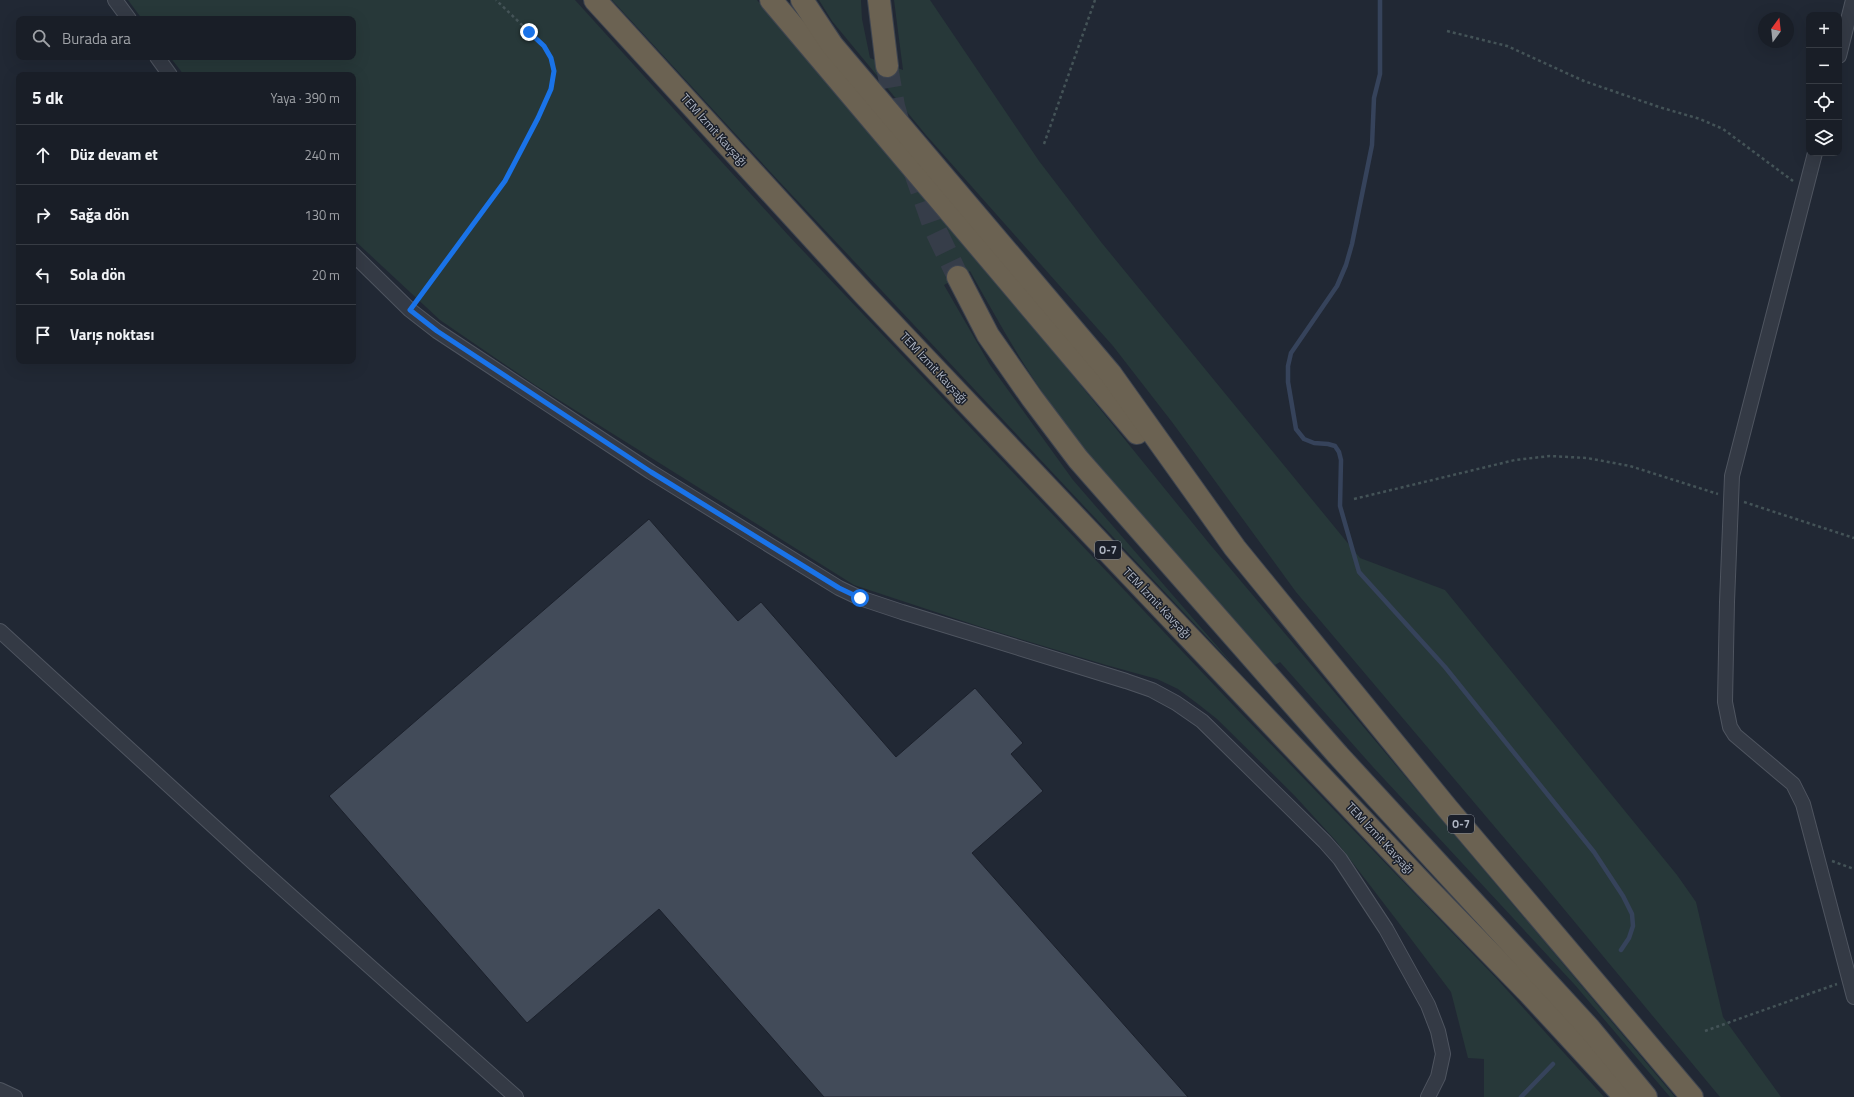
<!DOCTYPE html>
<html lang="tr">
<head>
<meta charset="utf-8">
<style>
  body { margin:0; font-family:"Titillium Web",sans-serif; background:#262b33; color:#f1f3f6 }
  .controls { position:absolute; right:12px; top:12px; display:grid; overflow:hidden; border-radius:8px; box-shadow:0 4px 16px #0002 }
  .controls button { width:36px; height:36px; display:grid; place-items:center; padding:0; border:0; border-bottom:1px solid #373c44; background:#191e27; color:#f1f3f6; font:20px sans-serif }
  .compass { position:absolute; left:1758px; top:12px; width:36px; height:36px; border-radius:50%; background:#191e27; box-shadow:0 4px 16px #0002; rotate:15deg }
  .stop { position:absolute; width:12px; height:12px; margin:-9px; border:3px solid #1a73e8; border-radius:50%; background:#fff }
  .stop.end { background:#1a73e8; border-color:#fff; box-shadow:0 1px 4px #0008 }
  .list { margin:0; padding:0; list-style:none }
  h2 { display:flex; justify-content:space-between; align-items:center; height:52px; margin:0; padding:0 16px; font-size:17px }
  h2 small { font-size:13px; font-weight:400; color:#9fa2a7 }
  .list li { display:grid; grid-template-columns:26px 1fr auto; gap:12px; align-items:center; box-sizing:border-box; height:60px; padding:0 16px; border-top:1px solid #373c44 }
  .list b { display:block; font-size:15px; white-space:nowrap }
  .list em { font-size:13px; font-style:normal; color:#9fa2a7 }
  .icon { flex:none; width:22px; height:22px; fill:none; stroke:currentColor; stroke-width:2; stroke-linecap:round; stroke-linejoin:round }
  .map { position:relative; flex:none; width:1854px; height:1097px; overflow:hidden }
  .search { position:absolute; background:#191e27; box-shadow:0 4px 16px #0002; left:16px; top:16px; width:340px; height:44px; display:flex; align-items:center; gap:10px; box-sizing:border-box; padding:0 14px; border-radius:8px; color:#9fa2a7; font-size:15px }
  .panel { position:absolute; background:#191e27; box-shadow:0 4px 16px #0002; left:16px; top:72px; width:340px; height:292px; border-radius:8px }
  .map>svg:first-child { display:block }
  .green { fill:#273839 }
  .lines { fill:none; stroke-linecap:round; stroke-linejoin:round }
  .stream { stroke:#36435b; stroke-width:4.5 }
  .building { fill:#424b59; stroke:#1c212c }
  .motorway-tunnel { stroke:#363d49; stroke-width:22; stroke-dasharray:22 11; stroke-linecap:butt }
  .minor-casing { stroke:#4f5560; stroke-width:16 }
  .motorway-casing { stroke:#3f4550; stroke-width:24 }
  .path { stroke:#445357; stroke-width:2.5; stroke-dasharray:3 3; stroke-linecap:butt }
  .minor { stroke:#343a45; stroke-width:14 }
  .motorway { stroke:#6b6252; stroke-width:22 }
  .route { stroke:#1a73e8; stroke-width:5 }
  .labels { text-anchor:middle; stroke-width:3; stroke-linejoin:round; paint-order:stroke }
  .shield { fill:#1a1f2a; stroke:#828894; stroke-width:1 }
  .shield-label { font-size:11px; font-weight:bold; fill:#aeb5c2 }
  .street-label { font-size:12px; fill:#aeb5c2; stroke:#1a1f2a }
</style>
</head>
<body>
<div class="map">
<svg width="1854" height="1097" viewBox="0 0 1854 1097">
  <rect width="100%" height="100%" fill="#212834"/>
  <g class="green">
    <path d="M128 0H575L789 236 1234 706 1497 979 1604 1097H1484V1059L1468 1058 1451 992 1405 931 1336 841 1294 795 1217 719 1198 704 1178 689 1157 679 1106 665 981 627 854 585 535 385 440 320 353 239V75H184L170 57H353V19H142Z"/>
    <path d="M612 0H757L1057 356 1208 542 1675 1097H1670L1575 985 1373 767 1280 662 1275 665C1196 576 1110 491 1043 393 1016 354 993 312 970 271L944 285 990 365 1073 480 1236 668 775 177Z"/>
    <path d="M819 0H861L862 19 870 58 903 70 894 0H930L1039 161 1101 242 1360 558 1445 590 1677 875 1696 902 1723 1017 1781 1097H1720L1544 885 1296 592 1172 422 1113 346 926 135 832 21Z"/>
  </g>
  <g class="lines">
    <g class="stream">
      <path d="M1380 0V74L1374 98 1372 145 1352 244 1346 265 1337 286 1291 353 1288 366V382L1296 429 1304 439 1314 443 1328 444 1335 446 1339 452 1341 460 1340 506 1359 572 1445 667 1594 852 1623 896 1632 914 1633 926 1629 938 1621 950"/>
      <path d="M1521 1097 1553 1064"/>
    </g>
  </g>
  <path class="building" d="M649 519 738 621 761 602 896 757 975 688 1023 743 1011 754 1043 791 972 853 1188 1097H824L659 909 527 1023 329 796Z"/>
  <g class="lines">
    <g class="motorway-tunnel">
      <path d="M887 66 894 106 900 127"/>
      <path d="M914 170 934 227 958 277"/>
    </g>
    <defs>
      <g id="minor">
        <path d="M115 0 129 19"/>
        <path d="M1839 56 1853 0"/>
        <path d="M157 57 170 75"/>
        <path d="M1815 153 1732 476 1727 602 1725 702 1730 727 1735 735 1793 784 1803 804 1854 997"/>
        <path d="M353 254 410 310 437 331 651 472 839 588 860 598 902 612 1126 681 1152 690 1176 703 1202 721 1325 842 1340 859 1386 929 1428 1005 1438 1031 1443 1054 1438 1077 1428 1097"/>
        <path d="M0 631 255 864 516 1097"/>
        <path d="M0 1090 15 1097"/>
      </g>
      <g id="motorway">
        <path d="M595 0 864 294 1424 885 1530 994 1625 1097"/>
        <path d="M771 0 1137 433"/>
        <path d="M802 0 832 45 1110 373 1235 548 1447 808 1692 1097"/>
        <path d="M879 0 887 66"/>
        <path d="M958 277 988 335 1032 398 1078 459 1338 755 1589 1028 1646 1097"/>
      </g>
    </defs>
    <use href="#minor" class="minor-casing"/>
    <use href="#motorway" class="motorway-casing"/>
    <g class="path">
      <path d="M1447 31 1507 46 1584 81 1659 107 1700 119 1723 129 1793 181"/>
      <path d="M1044 144 1095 0"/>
      <path d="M418 298 505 181 538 119 551 89 554 71 551 58 544 46 496 0"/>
      <path d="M1354 499 1515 460 1550 456 1587 458 1630 466 1718 494"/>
      <path d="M1744 502 1854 538"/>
      <path d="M1832 861 1854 869"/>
      <path d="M1705 1031 1837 984"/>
    </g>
    <use href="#minor" class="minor"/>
    <use href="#motorway" class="motorway"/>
  </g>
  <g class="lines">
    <path class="route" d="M529 32 544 46 551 58 554 71 551 89 538 118 505 181 410 310 437 331 651 472 839 588 860 598"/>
  </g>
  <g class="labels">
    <g class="shield">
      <rect x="1095" y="541" width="26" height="18" rx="3"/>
      <rect x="1448" y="815" width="26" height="18" rx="3"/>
    </g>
    <g class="shield-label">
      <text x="1108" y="554">O-7</text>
      <text x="1461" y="828">O-7</text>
    </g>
    <g class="street-label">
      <text transform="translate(714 130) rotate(48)" y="4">TEM İzmit Kavşağı</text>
      <text transform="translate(934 368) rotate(47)" y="4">TEM İzmit Kavşağı</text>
      <text transform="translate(1157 603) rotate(46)" y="4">TEM İzmit Kavşağı</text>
      <text transform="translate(1380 838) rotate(47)" y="4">TEM İzmit Kavşağı</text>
    </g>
  </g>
</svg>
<div class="controls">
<button>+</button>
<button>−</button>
<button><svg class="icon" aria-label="locate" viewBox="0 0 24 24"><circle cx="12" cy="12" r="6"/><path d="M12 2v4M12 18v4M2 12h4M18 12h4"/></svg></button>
<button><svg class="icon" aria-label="layers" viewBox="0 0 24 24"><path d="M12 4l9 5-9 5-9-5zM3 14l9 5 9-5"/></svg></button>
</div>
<svg class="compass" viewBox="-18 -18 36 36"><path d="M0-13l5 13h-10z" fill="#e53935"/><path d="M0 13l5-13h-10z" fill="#9fa2a7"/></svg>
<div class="stop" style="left:860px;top:598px"></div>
<div class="stop end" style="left:529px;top:32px"></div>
<div class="search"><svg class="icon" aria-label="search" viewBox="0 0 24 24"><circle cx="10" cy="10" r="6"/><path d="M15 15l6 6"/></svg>Burada ara</div>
<section class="panel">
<h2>5 dk<small>Yaya · 390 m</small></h2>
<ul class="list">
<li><svg class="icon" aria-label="ahead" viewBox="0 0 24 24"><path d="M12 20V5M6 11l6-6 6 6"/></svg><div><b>Düz devam et</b></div><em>240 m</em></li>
<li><svg class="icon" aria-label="right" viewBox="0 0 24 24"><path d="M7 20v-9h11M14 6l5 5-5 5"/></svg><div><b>Sağa dön</b></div><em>130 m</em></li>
<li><svg class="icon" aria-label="left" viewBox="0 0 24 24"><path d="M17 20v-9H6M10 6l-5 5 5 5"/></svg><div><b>Sola dön</b></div><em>20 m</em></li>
<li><svg class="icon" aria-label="arrive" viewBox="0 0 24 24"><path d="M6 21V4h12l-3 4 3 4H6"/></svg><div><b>Varış noktası</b></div></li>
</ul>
</section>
</div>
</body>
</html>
